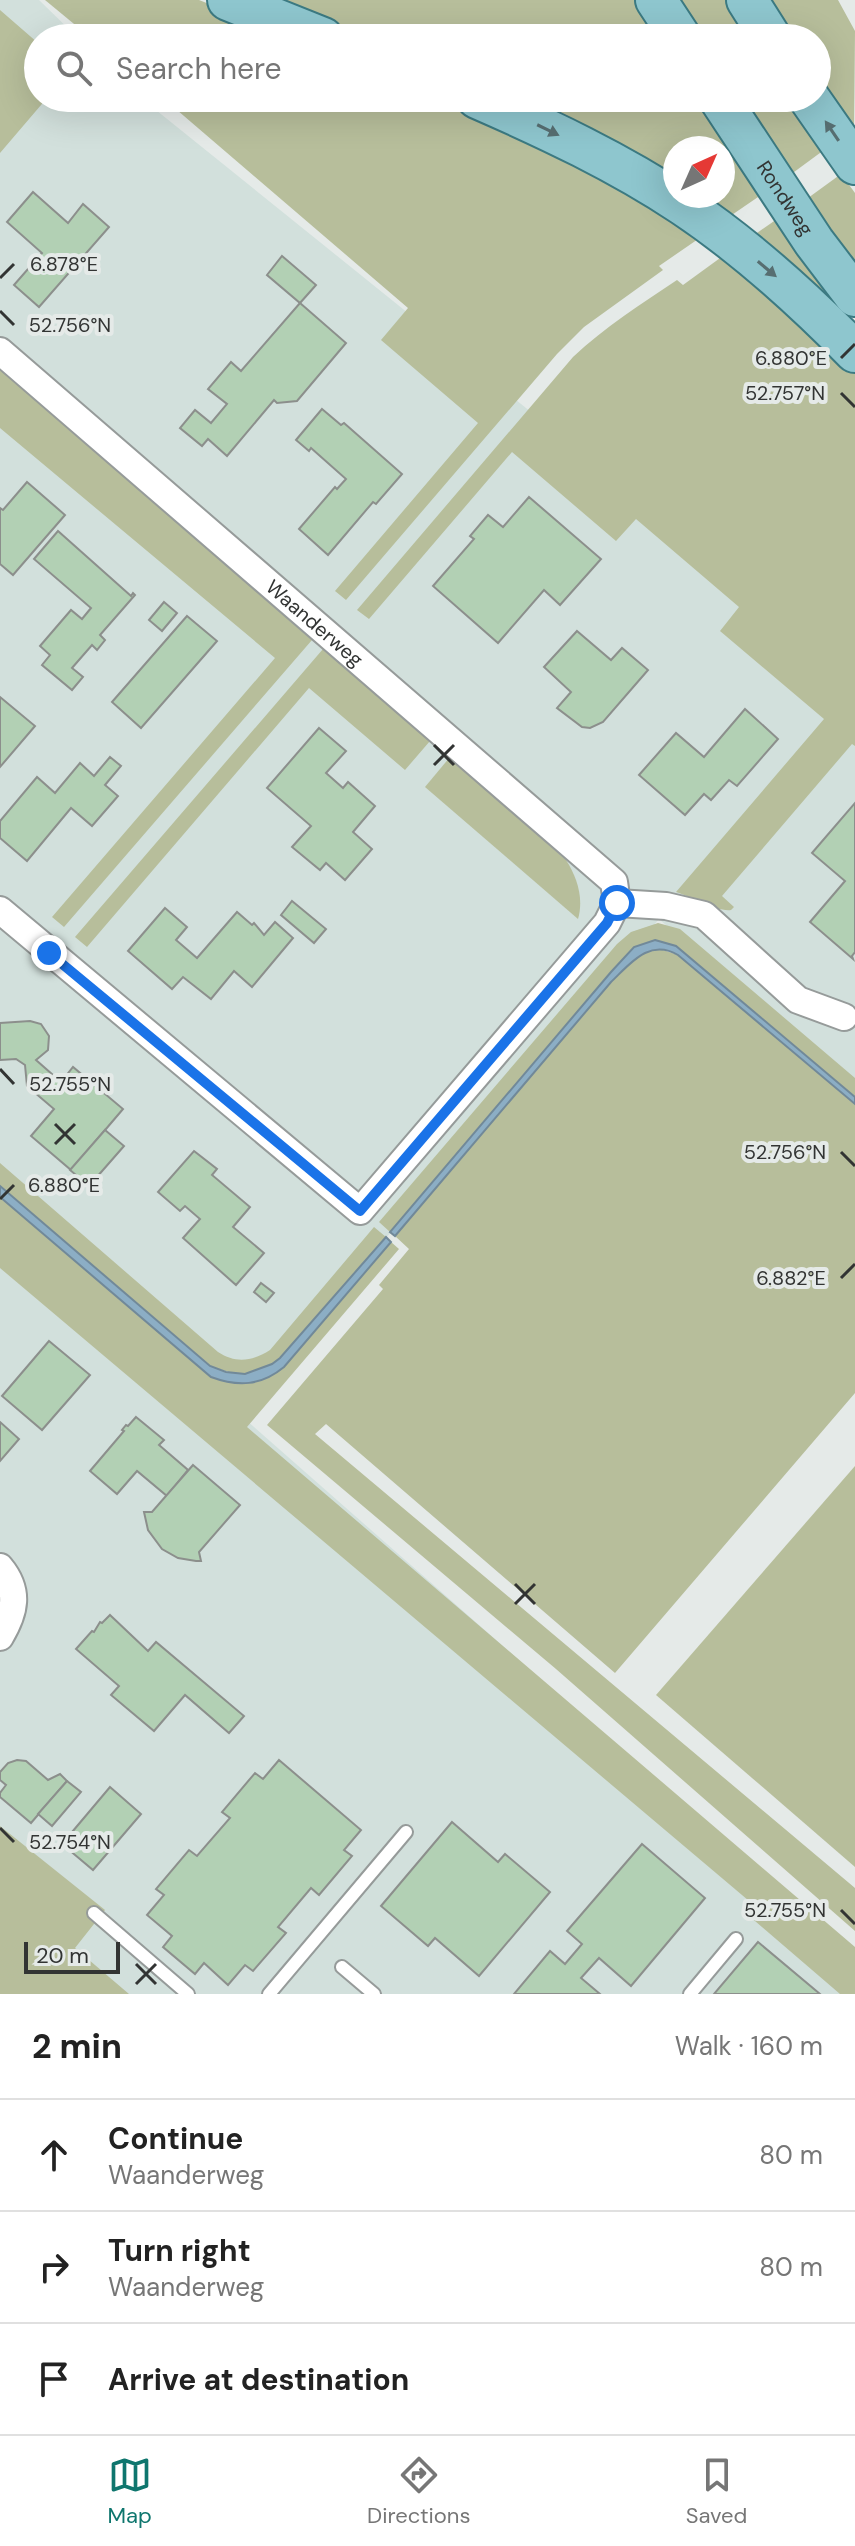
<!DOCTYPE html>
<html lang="en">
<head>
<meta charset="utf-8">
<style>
  body { margin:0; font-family:"DM Sans",sans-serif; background:#f2f2f2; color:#222 }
  .compass { position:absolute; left:663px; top:136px; width:72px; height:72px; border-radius:50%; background:#fff; box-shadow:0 8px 32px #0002; rotate:45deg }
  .scale { position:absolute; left:24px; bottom:20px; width:96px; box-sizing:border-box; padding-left:8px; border:4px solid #323433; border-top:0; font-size:22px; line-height:28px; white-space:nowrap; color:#323433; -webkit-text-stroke:6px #e5eae8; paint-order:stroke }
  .stop { position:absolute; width:24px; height:24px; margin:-18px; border:6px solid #1a73e8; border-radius:50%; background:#fff }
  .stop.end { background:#1a73e8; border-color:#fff; box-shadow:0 2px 8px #0008 }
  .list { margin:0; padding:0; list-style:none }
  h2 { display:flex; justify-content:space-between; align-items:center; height:104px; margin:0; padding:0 32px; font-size:34px }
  h2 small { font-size:26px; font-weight:400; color:#767676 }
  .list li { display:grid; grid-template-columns:52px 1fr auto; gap:24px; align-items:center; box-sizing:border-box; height:112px; padding:0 32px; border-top:2px solid #e0e0e0 }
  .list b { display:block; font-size:30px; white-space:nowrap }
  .list p { margin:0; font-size:26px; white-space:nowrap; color:#767676 }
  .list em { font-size:26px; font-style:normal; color:#767676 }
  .icon { flex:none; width:44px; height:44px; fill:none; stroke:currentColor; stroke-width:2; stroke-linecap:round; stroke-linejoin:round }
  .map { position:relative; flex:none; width:855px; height:1994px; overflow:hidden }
  .search { position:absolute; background:#fff; box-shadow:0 8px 32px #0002; left:24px; right:24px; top:24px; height:88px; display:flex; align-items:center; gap:20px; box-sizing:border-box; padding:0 28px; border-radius:44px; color:#767676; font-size:30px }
  .sheet { height:440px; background:#fff }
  nav { display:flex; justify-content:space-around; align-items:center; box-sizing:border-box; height:112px; border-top:2px solid #e0e0e0; background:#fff; font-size:22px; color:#767676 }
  nav a { display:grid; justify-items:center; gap:4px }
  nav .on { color:#0f766e }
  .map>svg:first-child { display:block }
  .built { fill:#d2e0dc }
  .green { fill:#b7be9b }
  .water { fill:#8caec5; stroke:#718999; stroke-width:2 }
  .building { fill:#b2d0b4; stroke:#8c8f8c; stroke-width:2 }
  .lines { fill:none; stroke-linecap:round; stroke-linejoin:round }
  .service-casing { stroke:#969b9a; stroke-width:16 }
  .minor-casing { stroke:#969b9a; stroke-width:30 }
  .primary-casing { stroke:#3c7a82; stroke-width:44 }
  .service { stroke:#fff; stroke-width:12 }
  .minor { stroke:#fff; stroke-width:26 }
  .primary { stroke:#8ec6ce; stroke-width:40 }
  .oneway { fill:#576e71 }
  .route { stroke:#1a73e8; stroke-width:10 }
  .ticks { fill:none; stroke:#323433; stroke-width:3 }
  .labels { text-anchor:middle; stroke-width:8; stroke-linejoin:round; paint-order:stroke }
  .street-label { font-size:20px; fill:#323433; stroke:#e5eae8 }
  .ticks-label { font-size:20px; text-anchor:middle; fill:#323433; stroke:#e5eae8; stroke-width:8; stroke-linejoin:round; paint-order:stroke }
</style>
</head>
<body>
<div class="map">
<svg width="855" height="1994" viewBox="0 0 855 1994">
  <rect width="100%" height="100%" fill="#e5eae8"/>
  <path class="built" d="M0 0H39L78 38H38V98H141L855 673V1091L659 919 237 1412 855 1956V1994H0Z"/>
  <g class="green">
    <path d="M45 0H199L295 38H91Z"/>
    <path d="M258 0H634L658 38H354Z"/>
    <path d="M676 0H725L749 38H700Z"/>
    <path d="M768 0H838L855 31 854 131 817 75V38H793Z"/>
    <path d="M0 10 38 43V98H47L0 153Z"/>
    <path d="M163 98H449L533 135 704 235 659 266 663 270 584 327 557 354 346 600 335 591 478 423 381 340 408 308Z"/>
    <path d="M506 98H696L761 195 723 221 689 196H723V148H675V187Z"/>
    <path d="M739 98H789L824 150 790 175Z"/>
    <path d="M841 174 855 193V265L808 198Z"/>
    <path d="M777 219 855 326 747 240Z"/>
    <path d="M727 253 855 367V746L852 744 722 896 734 907 731 910C717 912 693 897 676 892L824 719 720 631 739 607 636 519 616 541 512 452 369 619 357 610 573 357C605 327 641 304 677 280L683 285Z"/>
    <path d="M0 369 312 640 64 927 52 917 275 658 0 428Z"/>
    <path d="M323 649 430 741 405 770 309 688 87 947 75 937Z"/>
    <path d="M450 757 566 860C577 877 584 898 578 919L425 787Z"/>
    <path d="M658 923 680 929 855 1078V1097L676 946 655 940 634 947 390 1232 379 1222 617 944 631 932Z"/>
    <path d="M660 949 678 955 855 1104V1393L615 1673 326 1424 315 1434 855 1888V1931L556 1669 267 1425 383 1289 379 1285 409 1249 395 1236 611 982C626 968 638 950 660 949Z"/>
    <path d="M0 1163 218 1352C236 1364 253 1361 270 1350L374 1227 386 1237 280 1358 272 1364 245 1374H235L210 1366 0 1186Z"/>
    <path d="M0 1197 211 1377C236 1384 256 1387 278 1371L391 1242 399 1249 247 1427 855 1947V1994H840L748 1915 755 1906 0 1268Z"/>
    <path d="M855 1466V1867L656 1695Z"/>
    <path d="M0 1826 105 1910 75 1948 129 1994H0Z"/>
  </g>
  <g class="water">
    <path d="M655 940 676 946 855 1097V1104L678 955C649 938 630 964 611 982L395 1236 390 1232 611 972 634 947Z"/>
    <path d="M0 1186 210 1366 226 1372 245 1374 272 1364 280 1358 386 1237 391 1242 284 1367C261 1386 238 1387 211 1377L0 1197Z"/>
  </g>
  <g class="building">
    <path d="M33 192 68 223 83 204 109 227 39 307 14 285 42 253 7 222Z"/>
    <path d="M282 256 316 285 300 303 267 275Z"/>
    <path d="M300 303 346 343 297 401 277 403 274 400 227 456 208 439 202 446 180 428 195 410 211 423 227 404 208 389 231 362 241 371Z"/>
    <path d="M322 409 341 425 344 423 402 474 376 504 373 502 328 555 299 529 335 487 337 489 346 479 311 448 309 451 296 440Z"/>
    <path d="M27 482 65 515 13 575 0 564V508L3 510Z"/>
    <path d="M529 497 601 559 560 605 544 590 498 643 433 586 474 539 470 536 488 515 503 527Z"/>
    <path d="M58 531 131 596 133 593 135 595 100 635 105 640 97 650 92 645 72 668 83 677 72 690 42 665 50 655 40 646 71 610 82 619 91 608 34 559Z"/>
    <path d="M164 602 177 613 162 631 149 620Z"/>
    <path d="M187 616 217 641 141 728 112 702Z"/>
    <path d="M577 631 611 660 622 648 648 670 603 722 590 728 582 727 557 708 571 692 544 667Z"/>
    <path d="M0 697 35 726 0 767Z"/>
    <path d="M745 709 778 739 737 786 729 780 711 800 704 794 685 815 639 775 676 733 704 757Z"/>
    <path d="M319 728 346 751 326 773 343 788 348 782 375 806 353 832 372 849 345 880 326 863 320 870 292 847 311 826 267 788Z"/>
    <path d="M110 757 121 766 105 785 118 796 92 826 71 808 27 861 0 838V821L37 777 55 793 80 763 94 776Z"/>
    <path d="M855 803V952L852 956 853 959 810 922 845 881 812 853Z"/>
    <path d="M292 901 326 929 314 943 281 915Z"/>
    <path d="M165 908 187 927 176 940 197 958 237 912 252 925 254 923 264 935 275 922 293 938 252 987 234 971 211 999 183 977 172 989 128 951Z"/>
    <path d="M30 1021 41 1024 49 1036 48 1050 36 1060 61 1082 73 1067 123 1109 71 1170 31 1136 54 1109 27 1086 25 1065 16 1059 0 1060V1023Z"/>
    <path d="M105 1130 124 1146 89 1186 70 1170Z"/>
    <path d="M194 1151 217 1169 212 1175 250 1207 233 1227 264 1253 236 1285 183 1238 200 1219 185 1206 180 1211 158 1192Z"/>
    <path d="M261 1283 274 1293 266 1302 254 1292Z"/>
    <path d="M49 1341 90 1375 42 1430 2 1396Z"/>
    <path d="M136 1417 164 1440 159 1445 188 1470 167 1496 137 1471 117 1494 90 1471 124 1431 122 1430 126 1425 128 1426Z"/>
    <path d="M0 1422 19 1439 0 1461Z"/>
    <path d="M193 1465 240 1505 199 1552 201 1561H196L178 1558 162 1549 148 1530 144 1512H152Z"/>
    <path d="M110 1615 148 1651 156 1642 244 1716 229 1733 185 1695 154 1731 111 1695 119 1686 76 1649 92 1631 94 1632 100 1622 102 1623Z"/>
    <path d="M17 1760 26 1761 48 1780 60 1774 67 1781 31 1823 0 1797V1793L6 1785 0 1780V1772L8 1763Z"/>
    <path d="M279 1760 361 1830 344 1850 352 1856 319 1895 311 1888 278 1927 286 1933 253 1971 245 1965 228 1985 204 1963 195 1974 163 1947 172 1936 147 1915 164 1895 156 1889 189 1850 197 1856 230 1818 222 1812 255 1773 263 1779Z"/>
    <path d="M67 1781 81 1792 52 1826 38 1814Z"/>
    <path d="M110 1787 141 1814 93 1870 62 1844Z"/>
    <path d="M452 1822 498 1862 505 1854 550 1892 479 1976 435 1938 428 1946 381 1906Z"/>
    <path d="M642 1844 705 1898 631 1986 599 1958 581 1978 600 1994H514L550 1951 565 1964 582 1944 567 1931Z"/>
    <path d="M758 1942 820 1994H714Z"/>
  </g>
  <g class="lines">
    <defs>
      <g id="service">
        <path d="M94 1913 188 1994"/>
        <path d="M342 1967 374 1994"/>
        <path d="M269 1994 406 1832"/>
        <path d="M690 1994 736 1939"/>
      </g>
      <g id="minor">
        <path id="s1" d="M0 351 614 882 617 903 607 923 360 1211 0 910"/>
        <path d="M617 903 666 906 704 915 798 1000 844 1017"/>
        <path d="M0 1567C20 1591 15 1612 0 1637"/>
      </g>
      <g id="primary">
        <path d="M228 0 323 38"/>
        <path d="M656 0 681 38"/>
        <path d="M747 0 771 38"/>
        <path d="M477 98C548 129 618 162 683 205 746 247 802 298 855 352"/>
        <path id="s2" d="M719 98 814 242 855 296"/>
        <path d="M809 98 855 164"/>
      </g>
    </defs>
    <use href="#service" class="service-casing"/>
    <use href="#minor" class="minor-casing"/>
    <use href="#primary" class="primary-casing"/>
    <use href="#service" class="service"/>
    <use href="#minor" class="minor"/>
    <use href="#primary" class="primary"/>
  </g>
  <defs><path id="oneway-solid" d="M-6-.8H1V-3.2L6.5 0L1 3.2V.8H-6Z" transform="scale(2)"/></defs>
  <g class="oneway">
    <use href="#oneway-solid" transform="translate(548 130) rotate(26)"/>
    <use href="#oneway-solid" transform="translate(832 131) rotate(-124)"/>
    <use href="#oneway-solid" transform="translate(767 269) rotate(40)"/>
  </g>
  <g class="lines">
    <path class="route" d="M49 953 360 1211 607 923 617 903"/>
  </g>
  <path class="ticks" d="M0 278 14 264M0 311 14 325M841 358 855 344M841 393 855 407M434 745 454 765M434 765 454 745M0 1069 14 1084M55 1124 75 1144M55 1144 75 1124M841 1152 855 1166M0 1199 14 1185M841 1278 855 1264M515 1584 535 1604M515 1604 535 1584M0 1828 14 1842M841 1910 855 1924M136 1964 156 1984M136 1984 156 1964"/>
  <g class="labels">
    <g class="street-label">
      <text dy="7" stroke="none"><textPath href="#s2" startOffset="120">Rondweg</textPath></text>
      <text dy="7" stroke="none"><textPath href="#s1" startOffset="416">Waanderweg</textPath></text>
    </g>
  </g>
  <g class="ticks-label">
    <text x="64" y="271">6.878°E</text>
    <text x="70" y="332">52.756°N</text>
    <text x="791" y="365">6.880°E</text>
    <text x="785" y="400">52.757°N</text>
    <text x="70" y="1091">52.755°N</text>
    <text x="785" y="1159">52.756°N</text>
    <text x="64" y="1192">6.880°E</text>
    <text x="791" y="1285">6.882°E</text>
    <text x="70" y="1849">52.754°N</text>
    <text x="785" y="1917">52.755°N</text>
  </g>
</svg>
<svg class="compass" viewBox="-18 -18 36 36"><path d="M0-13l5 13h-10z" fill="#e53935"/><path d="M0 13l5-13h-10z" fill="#767676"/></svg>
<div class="scale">20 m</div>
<div class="stop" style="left:617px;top:903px"></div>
<div class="stop end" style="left:49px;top:953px"></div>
<div class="search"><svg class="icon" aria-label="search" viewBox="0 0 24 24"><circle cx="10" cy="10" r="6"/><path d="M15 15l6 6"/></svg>Search here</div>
</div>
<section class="sheet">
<h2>2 min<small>Walk · 160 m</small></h2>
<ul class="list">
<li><svg class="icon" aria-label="ahead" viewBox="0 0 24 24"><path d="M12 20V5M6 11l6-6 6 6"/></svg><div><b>Continue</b><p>Waanderweg</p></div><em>80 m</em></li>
<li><svg class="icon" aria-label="right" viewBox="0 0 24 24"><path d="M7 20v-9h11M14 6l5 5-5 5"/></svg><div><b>Turn right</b><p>Waanderweg</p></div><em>80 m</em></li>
<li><svg class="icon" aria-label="arrive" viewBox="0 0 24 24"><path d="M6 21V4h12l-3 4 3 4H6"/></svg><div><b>Arrive at destination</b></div></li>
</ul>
</section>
<nav>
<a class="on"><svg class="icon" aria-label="map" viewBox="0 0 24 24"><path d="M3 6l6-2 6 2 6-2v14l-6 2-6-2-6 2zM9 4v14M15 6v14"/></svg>Map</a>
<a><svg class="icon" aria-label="directions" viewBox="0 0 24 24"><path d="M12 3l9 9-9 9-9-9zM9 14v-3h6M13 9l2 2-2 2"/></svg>Directions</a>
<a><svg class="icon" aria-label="saved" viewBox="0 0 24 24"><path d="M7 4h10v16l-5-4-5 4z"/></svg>Saved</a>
</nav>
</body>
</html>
